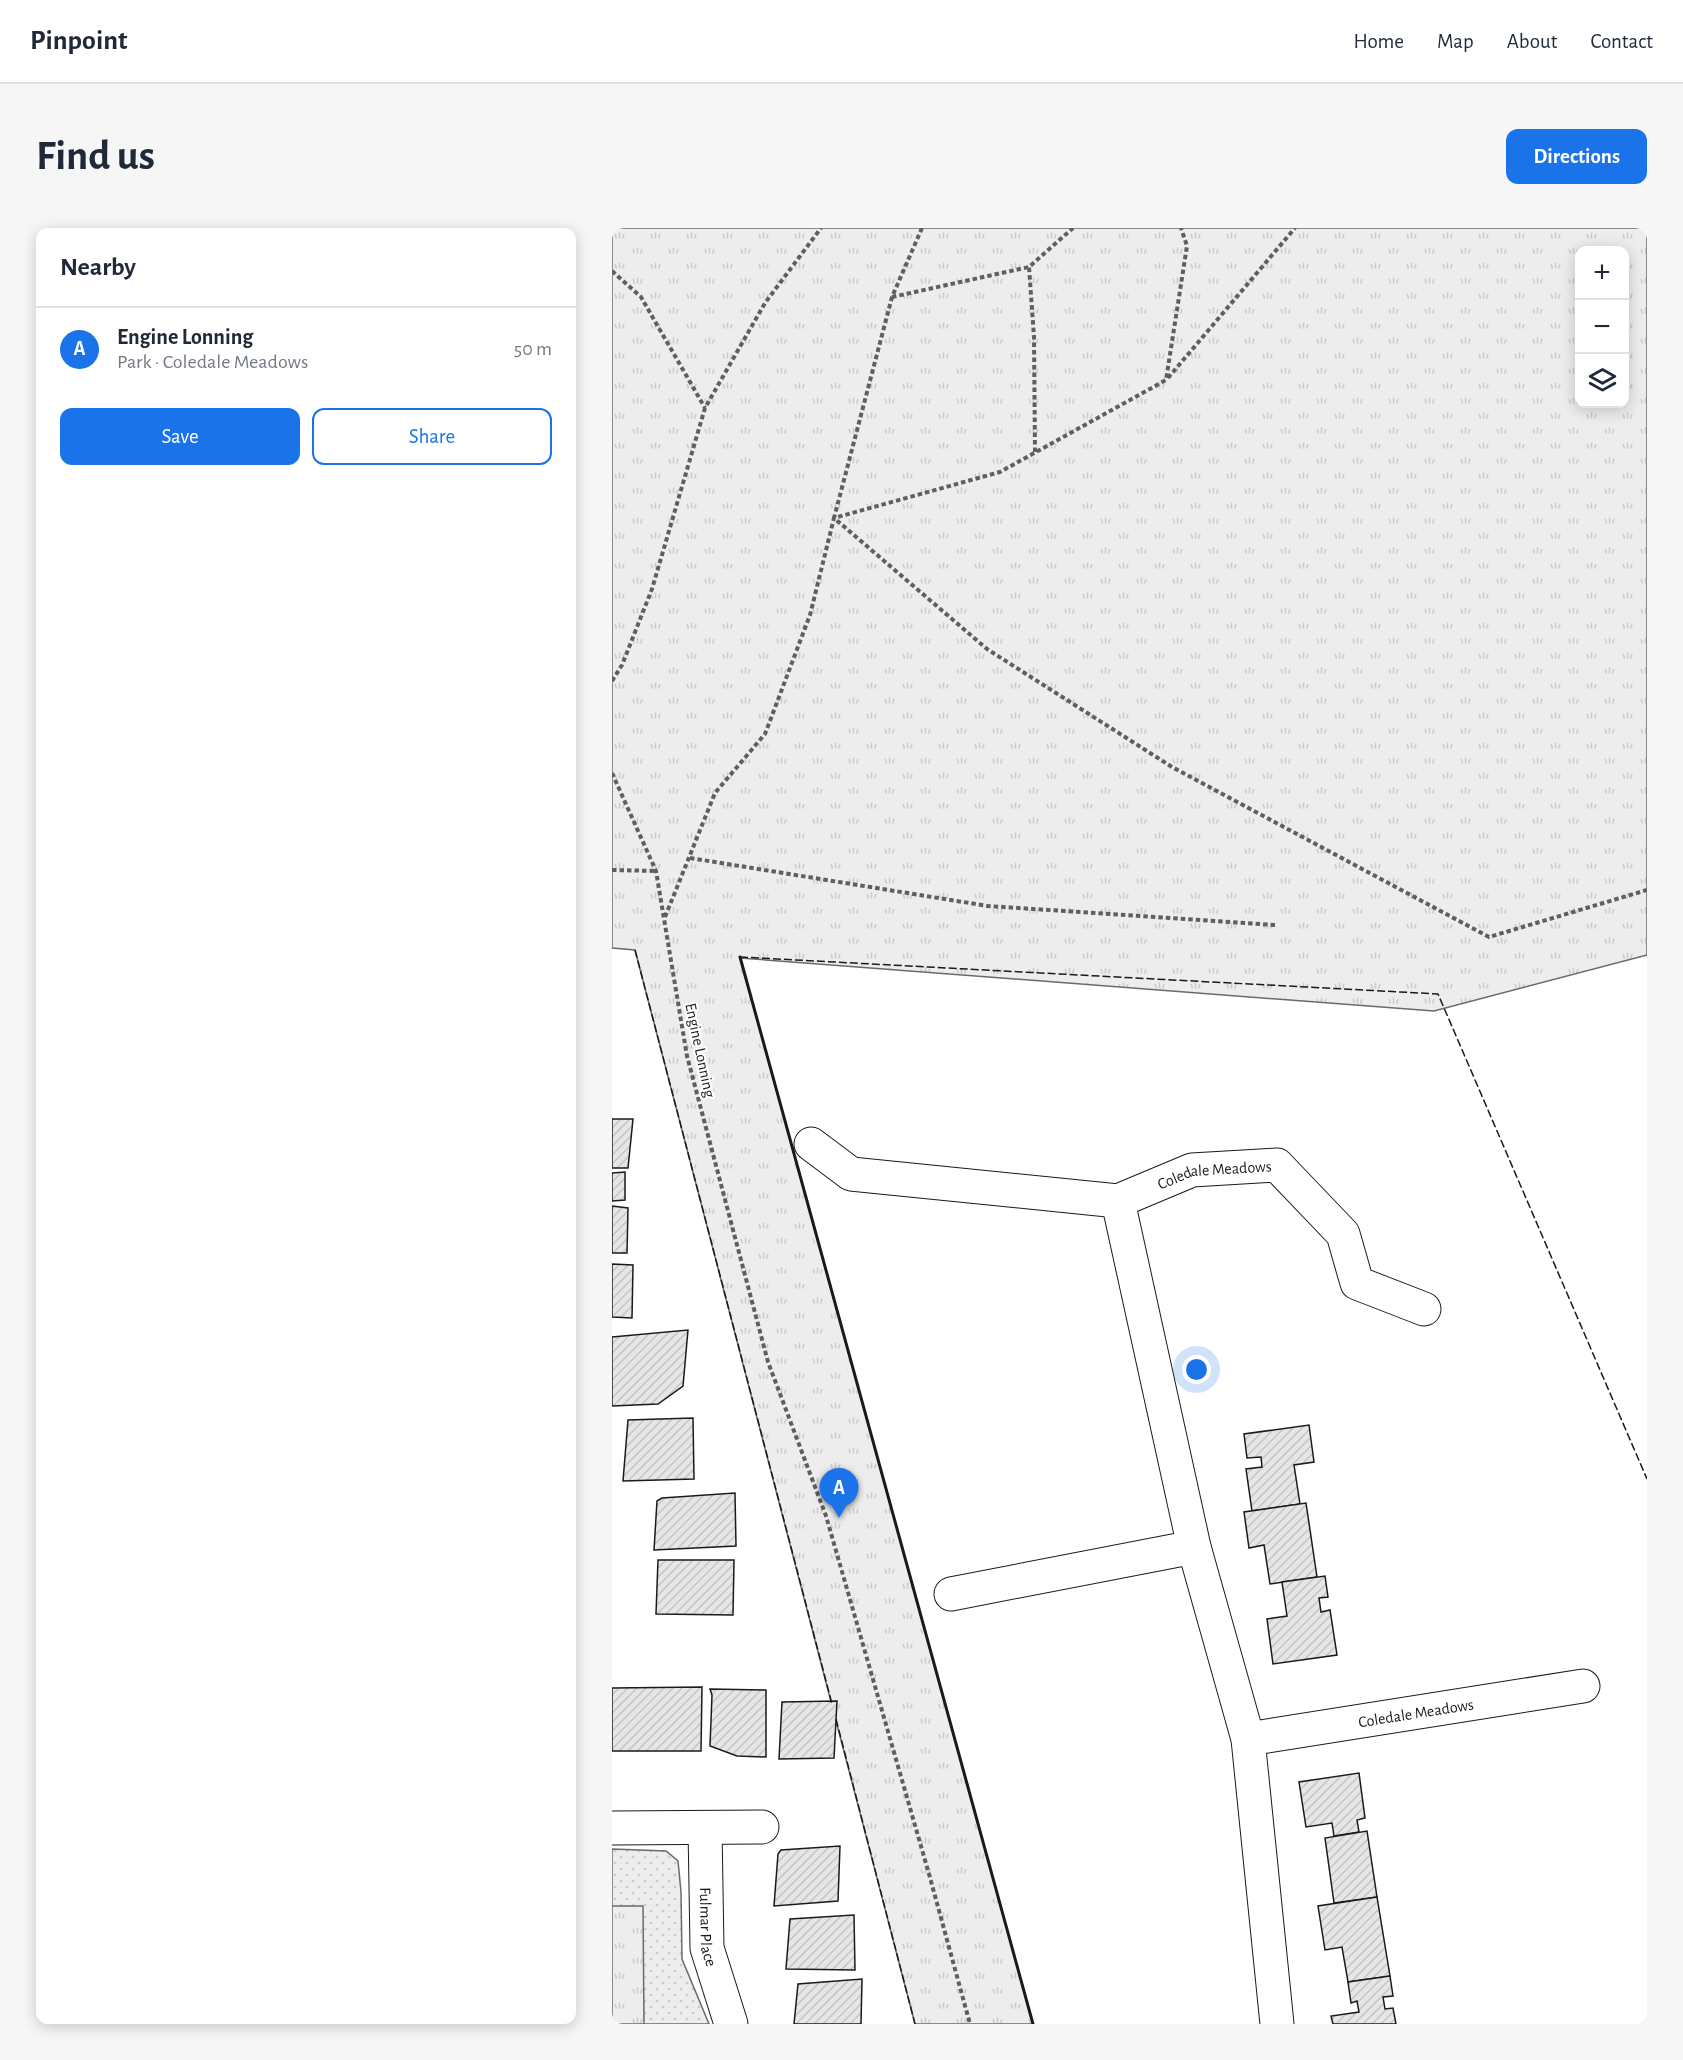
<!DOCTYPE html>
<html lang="en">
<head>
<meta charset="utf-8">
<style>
  body { margin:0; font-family:"Alegreya Sans",sans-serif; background:#f6f6f7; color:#1f2937 }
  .controls { position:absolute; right:18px; top:18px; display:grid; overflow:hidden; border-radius:12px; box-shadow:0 3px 15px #0003 }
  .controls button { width:54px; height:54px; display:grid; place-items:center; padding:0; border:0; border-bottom:2px solid #e0e1e3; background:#fff; color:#1f2937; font:30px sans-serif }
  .you { position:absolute; left:585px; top:1142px; width:21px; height:21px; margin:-15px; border:4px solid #fff; border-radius:50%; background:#1a73e8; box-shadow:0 0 0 9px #1a73e833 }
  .badge { display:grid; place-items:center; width:39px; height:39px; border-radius:50%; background:#1a73e8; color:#fff; font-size:20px; font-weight:700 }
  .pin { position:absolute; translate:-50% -50px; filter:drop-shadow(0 2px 3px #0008) }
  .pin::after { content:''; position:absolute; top:32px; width:21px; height:18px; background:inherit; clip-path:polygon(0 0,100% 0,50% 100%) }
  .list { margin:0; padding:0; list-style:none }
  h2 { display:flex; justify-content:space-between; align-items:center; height:78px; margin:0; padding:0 24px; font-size:26px }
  h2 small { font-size:20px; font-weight:400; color:#747a83 }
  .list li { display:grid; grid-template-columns:39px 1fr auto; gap:18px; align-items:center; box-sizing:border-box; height:84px; padding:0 24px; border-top:2px solid #e0e1e3 }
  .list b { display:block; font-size:22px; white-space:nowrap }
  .list p { margin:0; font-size:20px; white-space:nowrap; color:#747a83 }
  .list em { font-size:20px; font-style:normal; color:#747a83 }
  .actions { display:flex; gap:12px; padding:18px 24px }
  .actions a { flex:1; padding:14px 0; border:2px solid #1a73e8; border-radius:12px; text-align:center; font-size:21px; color:#1a73e8 }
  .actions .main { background:#1a73e8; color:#fff }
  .icon { flex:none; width:33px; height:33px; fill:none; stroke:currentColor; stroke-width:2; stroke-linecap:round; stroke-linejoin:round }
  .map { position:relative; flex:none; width:1035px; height:1796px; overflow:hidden; border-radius:12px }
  header { display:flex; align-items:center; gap:36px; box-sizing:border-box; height:84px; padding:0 30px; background:#fff; border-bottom:2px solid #e0e1e3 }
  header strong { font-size:28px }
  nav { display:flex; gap:33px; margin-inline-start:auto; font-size:21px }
  .intro { display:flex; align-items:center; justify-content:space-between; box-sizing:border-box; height:144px; padding:0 36px }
  h1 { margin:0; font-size:42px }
  .button { padding:15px 27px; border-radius:12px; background:#1a73e8; color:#fff; font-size:21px; font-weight:700 }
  main { display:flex; gap:36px; padding:0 36px }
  aside { flex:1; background:#fff; border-radius:12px; box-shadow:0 3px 15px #0003 }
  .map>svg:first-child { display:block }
  .grass { fill:url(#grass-dots); stroke:#6a6a6a; stroke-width:1.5 }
  .park { fill:url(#park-tufts); stroke:#6a6a6a; stroke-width:1.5; fill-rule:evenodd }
  .building { fill:url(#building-hatch); stroke:#1a1a1a; stroke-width:1.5 }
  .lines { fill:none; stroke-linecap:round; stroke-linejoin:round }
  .minor-casing { stroke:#1a1a1a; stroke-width:35 }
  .path { stroke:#5f5f5f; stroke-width:4; stroke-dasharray:4.5 3; stroke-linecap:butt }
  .minor { stroke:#fff; stroke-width:33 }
  .fence { stroke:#1a1a1a; stroke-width:1.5; stroke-dasharray:8 3; stroke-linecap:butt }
  .wall { stroke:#1a1a1a; stroke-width:3 }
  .labels { text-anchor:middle; stroke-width:4.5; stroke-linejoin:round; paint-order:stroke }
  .street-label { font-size:16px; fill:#1a1a1a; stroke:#fff }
</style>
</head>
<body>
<header>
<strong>Pinpoint</strong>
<nav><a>Home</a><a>Map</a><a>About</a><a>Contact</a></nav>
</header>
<div class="intro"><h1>Find us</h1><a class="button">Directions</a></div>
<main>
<aside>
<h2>Nearby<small></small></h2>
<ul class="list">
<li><span class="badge">A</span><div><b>Engine Lonning</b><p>Park · Coledale Meadows</p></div><em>50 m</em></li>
</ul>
<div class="actions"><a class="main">Save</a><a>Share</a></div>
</aside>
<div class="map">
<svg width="1035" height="1796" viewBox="0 0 1035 1796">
  <defs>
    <pattern id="grass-dots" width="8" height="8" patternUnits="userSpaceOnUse" patternTransform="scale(1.5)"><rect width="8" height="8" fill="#ededed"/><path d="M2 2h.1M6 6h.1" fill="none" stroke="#cbcbcb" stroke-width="1.8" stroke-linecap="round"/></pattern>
    <pattern id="park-tufts" width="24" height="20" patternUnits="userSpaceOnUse" patternTransform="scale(1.5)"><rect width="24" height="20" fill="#ededed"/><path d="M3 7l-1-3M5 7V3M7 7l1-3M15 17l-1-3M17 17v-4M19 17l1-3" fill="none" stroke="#cbcbcb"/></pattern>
    <pattern id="building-hatch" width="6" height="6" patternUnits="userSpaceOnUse" patternTransform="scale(1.5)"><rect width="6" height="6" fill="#e6e6e6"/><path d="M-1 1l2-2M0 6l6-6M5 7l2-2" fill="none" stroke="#c5c5c5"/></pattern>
  </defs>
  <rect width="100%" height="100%" fill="#fff"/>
  <path class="grass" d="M0 1621 54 1623 66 1633 69 1664 70 1731 97 1796H0Z"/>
  <g class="park">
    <path d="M0 0H1035V727L822 783 128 730 421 1796H303L23 722 0 720ZM968 22H1012V176H968Z"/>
    <path d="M0 1678H31L32 1796H0Z"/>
  </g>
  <g class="building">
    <path d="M0 891H21L16 940H0Z"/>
    <path d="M13 944V972L0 973V945Z"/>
    <path d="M0 978 16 980 15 1025H0Z"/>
    <path d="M0 1036 21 1037 20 1090 0 1089Z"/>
    <path d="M76 1102 71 1158 46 1176 0 1178V1109Z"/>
    <path d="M81 1190 82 1251 11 1253 16 1192Z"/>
    <path d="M697 1197 702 1234 682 1237 688 1276 640 1283 634 1241 650 1239 649 1229 635 1230 632 1206Z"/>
    <path d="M123 1265 124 1318 42 1322 45 1273 50 1270Z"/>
    <path d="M694 1275 705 1349 658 1356 652 1317 637 1320 632 1284Z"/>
    <path d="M46 1332H122L121 1387 44 1386Z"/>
    <path d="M713 1348 716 1369 707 1370 709 1384 718 1382 725 1427 661 1436 655 1391 675 1388 670 1354Z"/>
    <path d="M90 1459 89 1523H0V1460Z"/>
    <path d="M98 1461 154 1462V1529L125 1528 98 1518 100 1467Z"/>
    <path d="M225 1473 222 1530 167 1531 170 1474Z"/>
    <path d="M747 1545 753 1590 745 1592 747 1604 722 1608 720 1595 694 1599 687 1554Z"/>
    <path d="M755 1603 765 1669 722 1675 713 1610Z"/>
    <path d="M228 1618 226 1673 162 1678 166 1626 169 1622Z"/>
    <path d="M765 1669 778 1748 736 1754 730 1719 713 1722 706 1678Z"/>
    <path d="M242 1687 243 1742 174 1741 178 1691Z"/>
    <path d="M778 1748 781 1768 771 1769 773 1781 781 1780 784 1796H721L719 1788 747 1784 745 1773 739 1775 736 1754Z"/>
    <path d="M250 1751 249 1796H182L186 1756Z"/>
  </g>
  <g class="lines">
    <defs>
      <g id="minor">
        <path id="s1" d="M199 916 239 946 506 973 580 942 665 937 731 1006 745 1055 812 1081"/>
        <path d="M506 973 582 1319 636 1511 665 1796"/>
        <path d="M339 1366 582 1319"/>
        <path id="s2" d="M636 1511 971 1458"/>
        <path d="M0 1600 150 1599"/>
        <path id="s3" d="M93 1600 95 1720 119 1796"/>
      </g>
    </defs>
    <use href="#minor" class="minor-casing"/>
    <g class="path">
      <path d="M310 0 280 69 222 290 375 421 560 539 877 709 1035 662"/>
      <path d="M0 43 29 69 93 180"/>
      <path d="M280 69 417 39"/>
      <path d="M556 150 683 0"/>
      <path d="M423 224 422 109 417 39 461 0"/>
      <path d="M0 453 10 437 40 361 93 180 153 75 209 0"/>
      <path d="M0 545 44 643 75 828 156 1134 214 1288 317 1646 358 1796"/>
      <path d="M78 630 376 678 664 697"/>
      <path d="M0 642 44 643"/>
      <path d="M53 689 103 565 153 506 198 387 222 290 388 244 554 152 575 18 569 0"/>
    </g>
    <use href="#minor" class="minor"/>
    <g class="fence">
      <path d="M23 722 220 1476"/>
      <path d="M128 729 826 766 1035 1251"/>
      <path d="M224 1491 303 1796"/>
    </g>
    <path class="wall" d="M128 729 421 1796"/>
  </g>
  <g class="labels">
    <g class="street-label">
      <text transform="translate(89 822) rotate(78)" y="6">Engine Lonning</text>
      <text dy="6" stroke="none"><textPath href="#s1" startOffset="420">Coledale Meadows</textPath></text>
      <text dy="6" stroke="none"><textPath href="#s2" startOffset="170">Coledale Meadows</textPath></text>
      <text dy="6" stroke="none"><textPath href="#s3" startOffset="99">Fulmar Place</textPath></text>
    </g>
  </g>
</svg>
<div class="controls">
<button>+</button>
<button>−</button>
<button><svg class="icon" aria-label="layers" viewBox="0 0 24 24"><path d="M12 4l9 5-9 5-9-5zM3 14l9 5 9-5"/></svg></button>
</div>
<div class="you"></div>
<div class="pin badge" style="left:227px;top:1290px">A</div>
</div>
</main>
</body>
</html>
